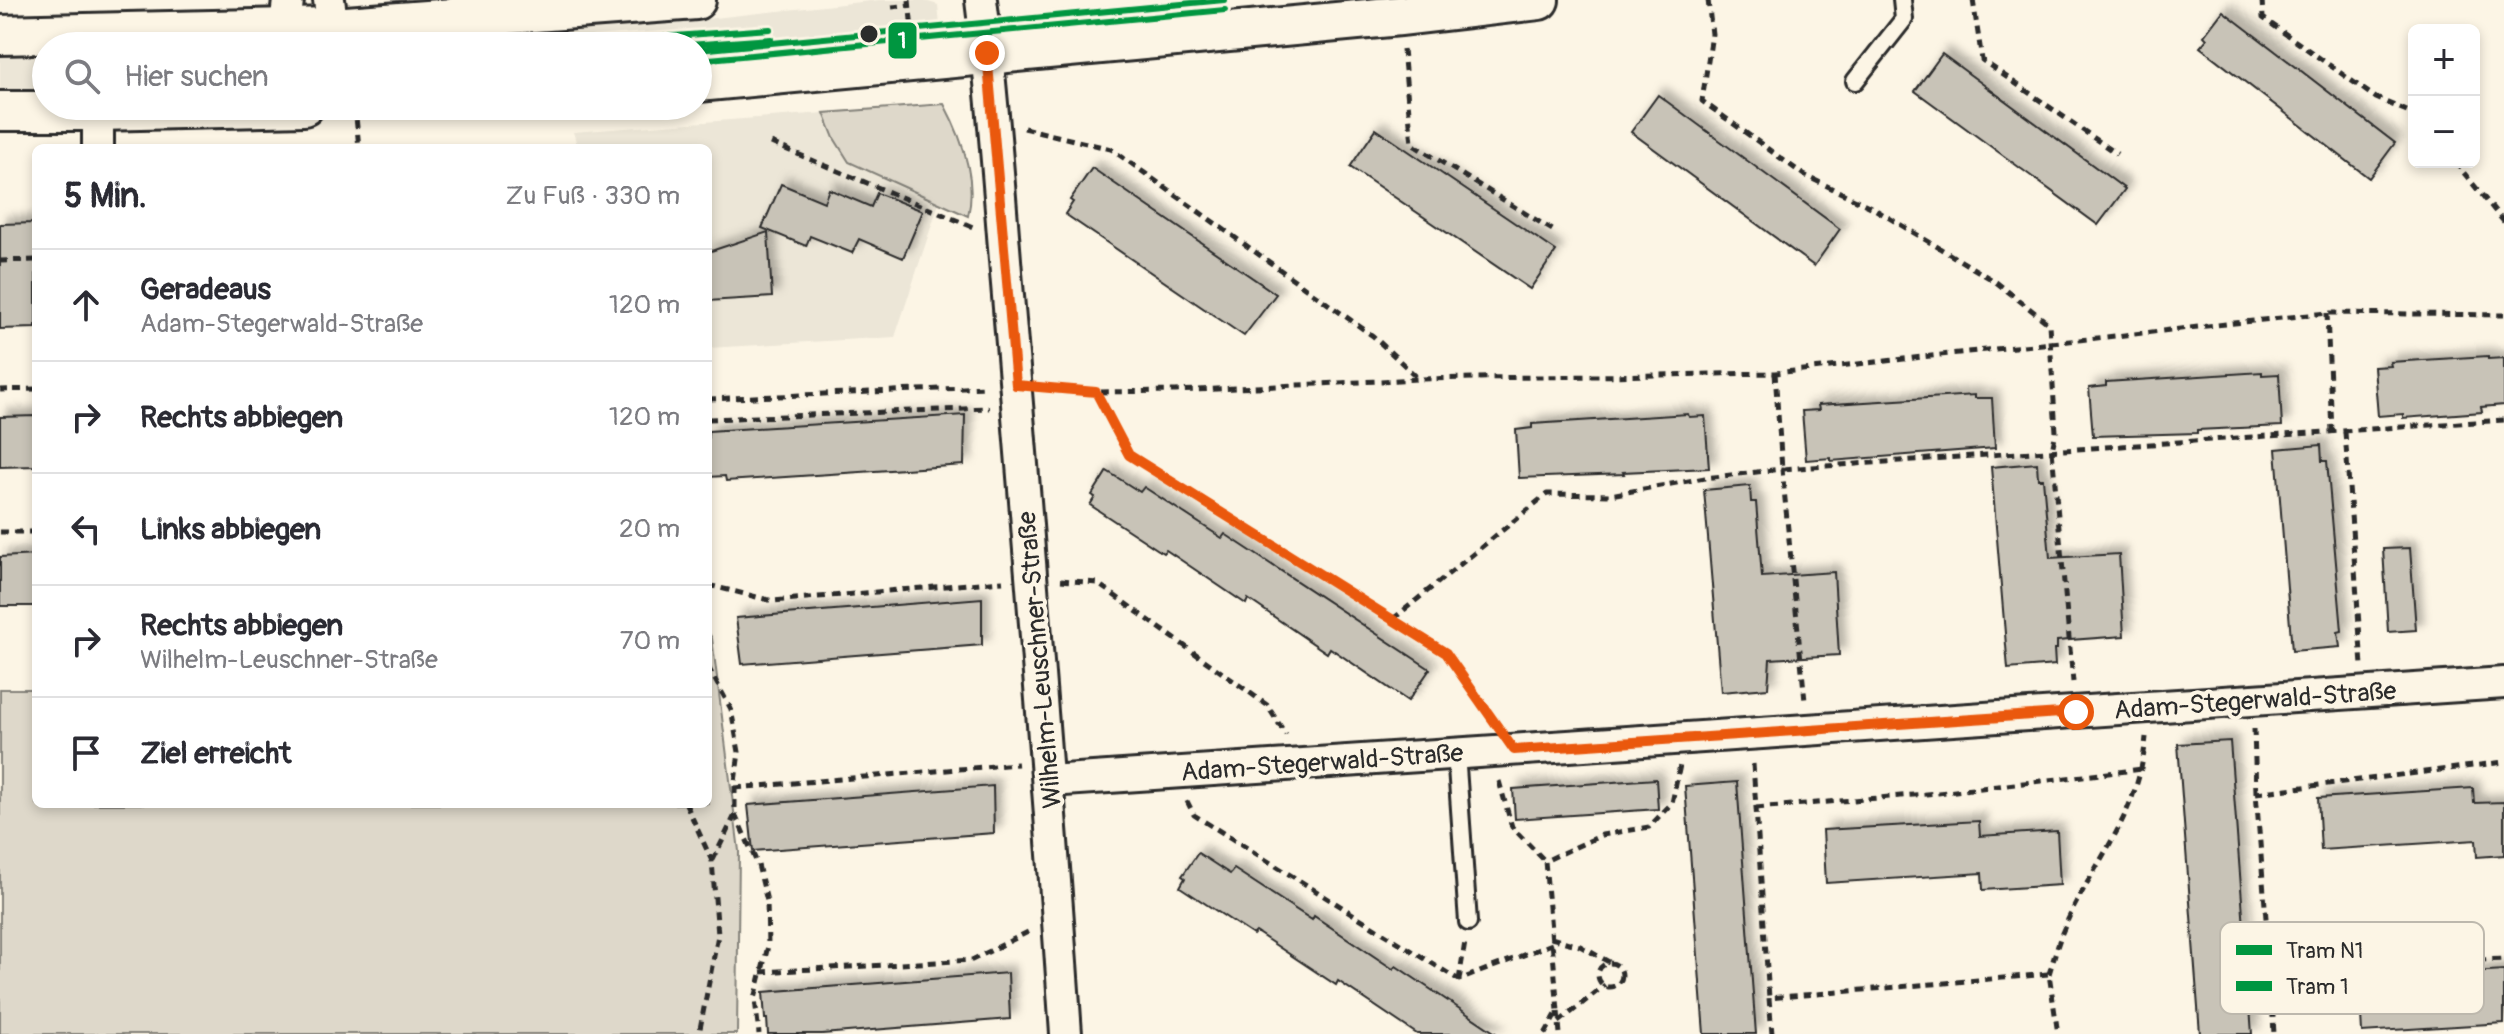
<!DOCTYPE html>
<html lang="de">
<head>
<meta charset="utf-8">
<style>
  body { margin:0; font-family:Pangolin,sans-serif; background:#f2f2f3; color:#2b2b33 }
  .controls { position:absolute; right:24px; top:24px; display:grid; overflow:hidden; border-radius:12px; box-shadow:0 4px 12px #0003 }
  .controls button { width:72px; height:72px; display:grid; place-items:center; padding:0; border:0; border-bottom:2px solid #e1e1e2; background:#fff; color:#2b2b33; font:40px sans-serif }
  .stop { position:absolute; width:24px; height:24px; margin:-18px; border:6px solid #ea580c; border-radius:50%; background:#fff }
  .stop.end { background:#ea580c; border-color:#fff; box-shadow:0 2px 8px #0008 }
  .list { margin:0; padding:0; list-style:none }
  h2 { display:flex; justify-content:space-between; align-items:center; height:104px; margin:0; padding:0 32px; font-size:34px }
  h2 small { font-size:26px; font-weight:400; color:#7c7c81 }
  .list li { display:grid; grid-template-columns:52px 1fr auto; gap:24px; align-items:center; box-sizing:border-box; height:112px; padding:0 32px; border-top:2px solid #e1e1e2 }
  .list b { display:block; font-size:30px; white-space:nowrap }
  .list p { margin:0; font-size:26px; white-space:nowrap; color:#7c7c81 }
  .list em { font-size:26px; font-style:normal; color:#7c7c81 }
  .icon { flex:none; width:44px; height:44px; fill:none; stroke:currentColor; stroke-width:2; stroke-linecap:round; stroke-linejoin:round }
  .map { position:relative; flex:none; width:2504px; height:1034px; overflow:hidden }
  .search { position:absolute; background:#fff; box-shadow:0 4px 12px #0003; left:32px; top:32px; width:680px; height:88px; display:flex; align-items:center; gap:20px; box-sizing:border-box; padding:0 28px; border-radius:44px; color:#7c7c81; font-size:30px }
  .panel { position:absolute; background:#fff; box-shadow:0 4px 12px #0003; left:32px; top:144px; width:680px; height:664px; border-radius:12px }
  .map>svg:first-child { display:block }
  .built { fill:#ece6d7 }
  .green { fill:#ded8ca; stroke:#84827a; stroke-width:2 }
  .building { fill:#c8c3b7; stroke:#2b2b2b; stroke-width:2; filter:url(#shadow) }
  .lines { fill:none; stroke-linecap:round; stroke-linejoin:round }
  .service-casing { stroke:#2b2b2b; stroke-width:22 }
  .minor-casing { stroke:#2b2b2b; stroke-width:36 }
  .tertiary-casing { stroke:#2b2b2b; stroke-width:44 }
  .path { stroke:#2b2b2b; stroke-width:5; stroke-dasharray:8 6; stroke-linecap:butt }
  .service { stroke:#fcf5e5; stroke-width:16 }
  .minor { stroke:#fcf5e5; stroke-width:30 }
  .tertiary { stroke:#fcf5e5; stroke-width:38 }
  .tram-1-casing { stroke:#fcf5e5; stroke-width:12 }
  .tram-2-casing { stroke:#fcf5e5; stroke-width:12 }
  .tram-1 { stroke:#009640; stroke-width:6 }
  .tram-2 { stroke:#009640; stroke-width:6 }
  .route { stroke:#ea580c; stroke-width:10 }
  .stop-dot { fill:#2b2b2b; stroke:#fcf5e5; stroke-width:3 }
  .labels { text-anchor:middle; stroke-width:8; stroke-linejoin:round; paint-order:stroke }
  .street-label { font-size:26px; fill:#2b2b2b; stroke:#fcf5e5 }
  .key { fill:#fcf5e5; stroke:#bdb8ad; stroke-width:2 }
  .key-label { font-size:22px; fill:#2b2b2b }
  .line-badge { stroke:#fcf5e5; stroke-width:3 }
  .badge-label { font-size:22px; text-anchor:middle; font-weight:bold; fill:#fff }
</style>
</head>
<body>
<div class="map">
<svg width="2504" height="1034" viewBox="0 0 2504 1034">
  <defs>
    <filter id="shadow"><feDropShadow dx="7" dy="-7" stdDeviation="4" flood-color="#0004"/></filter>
  </defs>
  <rect width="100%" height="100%" fill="#fcf5e5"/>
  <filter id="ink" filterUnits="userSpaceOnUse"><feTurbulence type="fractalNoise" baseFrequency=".0125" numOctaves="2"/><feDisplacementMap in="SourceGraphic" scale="16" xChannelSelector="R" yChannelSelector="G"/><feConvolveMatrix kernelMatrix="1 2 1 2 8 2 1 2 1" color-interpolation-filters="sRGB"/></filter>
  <g filter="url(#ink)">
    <g class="built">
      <path d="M879 0H922L938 5 941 35 919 49 698 71V46H384L678 22Z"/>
      <path d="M46 51V94H0V52Z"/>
      <path d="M824 113 834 138 849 162 939 203 895 337 708 348V148H578L573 132Z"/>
    </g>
    <g class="green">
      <path d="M944 104C961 136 977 179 968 216L849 162 834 138 824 113Z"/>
      <path d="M708 632 712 638 739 851 737 1034H0V689H36V804H708Z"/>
    </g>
    <g class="building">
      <path d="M2223 11 2395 143 2369 178 2200 47 2207 39 2204 36Z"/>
      <path d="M1942 54 2125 189 2098 225 1915 91Z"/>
      <path d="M1658 95 1840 229 1814 266 1631 132Z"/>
      <path d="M1376 129 1556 251 1530 289 1350 167Z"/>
      <path d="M1092 168 1276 294 1244 336 1065 214 1073 202 1070 200Z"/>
      <path d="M781 184 824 202 829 189 871 207 877 193 923 211 903 258 859 239 852 253 810 236 806 246 762 228Z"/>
      <path d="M36 223V328L0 329V224Z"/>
      <path d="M768 232 772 297 708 301V252Z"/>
      <path d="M2488 356V359L2504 358V405L2481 407 2482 412 2403 418V414L2378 416 2374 367 2391 366 2390 362Z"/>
      <path d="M2262 372V375L2279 374 2282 426 2197 430V433L2093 436 2089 388 2106 386V382Z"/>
      <path d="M1975 395V398H1992L1995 448 1831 461V458L1806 460 1802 411 1819 410 1818 405Z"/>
      <path d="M1688 414 1689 417 1705 416 1709 468 1623 472 1624 474 1519 478 1516 430 1532 428V424Z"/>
      <path d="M965 415 964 465 726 481 725 476 708 477V431Z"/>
      <path d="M36 416V466L0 467V417Z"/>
      <path d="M2321 445 2322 461H2327L2342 631 2338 632 2340 647 2292 651 2276 449Z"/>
      <path d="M2037 463 2038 479H2043L2050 558 2119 554 2124 636 2057 641V649H2054L2055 665 2008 669 1991 467Z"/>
      <path d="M1107 471 1140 492 1144 487 1222 538 1225 534 1430 669 1408 701 1330 648 1327 653 1248 599 1246 604 1166 550 1163 553 1090 505 1095 497 1092 495Z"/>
      <path d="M1750 486 1751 502H1756L1762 577 1834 572 1839 655 1770 659 1768 688 1721 692 1704 490Z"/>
      <path d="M2410 548 2416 630 2388 632 2383 549Z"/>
      <path d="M36 555V606H0V557Z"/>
      <path d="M982 598V645L742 664 736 618Z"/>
      <path d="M2230 741 2252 1034H2200L2178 744Z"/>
      <path d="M1656 779 1658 809 1515 819 1513 789Z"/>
      <path d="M1737 782 1756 1034H1704L1685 786Z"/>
      <path d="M993 786 994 833 753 851 748 805Z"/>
      <path d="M2473 788 2474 803 2504 802V855L2477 857 2476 840 2321 850 2318 798Z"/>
      <path d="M1979 821 1980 836 2057 831 2060 885 1983 890 1982 873 1826 883 1823 830Z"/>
      <path d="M1198 853 1230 874 1234 869 1312 920 1314 916 1393 969 1396 966 1497 1034H1417L1338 981 1336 985 1256 932 1253 935 1180 887 1185 878 1182 876Z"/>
      <path d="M2504 970V1023L2362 1032 2359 979Z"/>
      <path d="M1008 973 1010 1019 822 1034H768L767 1019H765L763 992Z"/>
    </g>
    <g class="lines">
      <defs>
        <g id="service">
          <path d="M1855 81 1904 19 1902 0"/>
          <path d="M1456 753 1468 922"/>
        </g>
        <g id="minor">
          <path d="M329 0 333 27"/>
          <path d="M981 0C993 94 999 189 1007 284 1028 534 1049 784 1066 1034"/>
          <path d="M285 28 288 0"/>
          <path d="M98 111V148"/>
          <path d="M1049 781 2504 683"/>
        </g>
        <g id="tertiary">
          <path d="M0 35 333 27 696 0"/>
          <path d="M698 82 1400 16 1539 0"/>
          <path d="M0 111H98L304 106"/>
        </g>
      </defs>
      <use href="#service" class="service-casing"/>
      <use href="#minor" class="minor-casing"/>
      <use href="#tertiary" class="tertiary-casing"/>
      <g class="path">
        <path d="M909 0 912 30"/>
        <path d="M1708 0 1712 34 1702 101 1804 175 1871 207 1996 282 2049 324 2056 432 2052 450 2073 682"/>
        <path d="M1973 0 1982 60 2117 154"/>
        <path d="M2262 0 2263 18 2376 98 2414 114"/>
        <path d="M892 7 910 5"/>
        <path d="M1403 49 1412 144 1554 231"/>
        <path d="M355 106 359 148"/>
        <path d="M1024 128 1111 149 1373 336 1419 379"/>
        <path d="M771 143 973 227"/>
        <path d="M2455 162 2504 222"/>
        <path d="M0 261 36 260"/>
        <path d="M2327 313 2332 432"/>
        <path d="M1775 373 1782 469 2504 420"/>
        <path d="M1045 388 1096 392 1176 391 1419 379 1775 373 2327 313 2504 315"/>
        <path d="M0 390 36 389"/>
        <path d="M1096 392 1129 455 1446 653 1493 720"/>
        <path d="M708 399 987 387"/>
        <path d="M708 419 989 408"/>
        <path d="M2345 432 2362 666"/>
        <path d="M0 532H36"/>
        <path d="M1061 580 1097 583 1267 705 1286 735"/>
        <path d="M708 585 773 601 1003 581"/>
        <path d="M1393 619 1547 494 1610 495 1705 478 1782 469 1805 701"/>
        <path d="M708 667 731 709 739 752 735 782V814L758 865 767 901 768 946 755 999 759 1034"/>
        <path d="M2254 729 2256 793 2270 968 2504 959"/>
        <path d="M1753 764 1769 998"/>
        <path d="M1499 781 1512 827 1545 861"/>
        <path d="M735 788 1018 764"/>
        <path d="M2256 793 2504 762"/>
        <path d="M1187 801 1194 815 1459 980 1552 944"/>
        <path d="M686 804 712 861 718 935 699 1034"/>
        <path d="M1756 808 1938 793 2143 769"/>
        <path d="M713 860 735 815"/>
        <path d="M1551 938 1580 946 1609 962"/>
        <circle cx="1610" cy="975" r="12"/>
        <path d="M2270 968 2274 1034"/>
        <path d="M761 972 972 960 1028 932"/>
        <path d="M2049 974C2053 961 2057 946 2062 933 2092 861 2138 821 2146 737"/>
        <path d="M1459 980 1465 942"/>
        <path d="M1558 1011 1560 1034"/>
        <path d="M1559 1022 1605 985"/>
        <path d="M1545 1034 1558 1011 1545 861 1602 835 1649 827 1672 803 1680 765"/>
        <path d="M1772 1034 1769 998 2049 974 2058 1034"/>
      </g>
      <use href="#service" class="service"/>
      <use href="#minor" class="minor"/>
      <use href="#tertiary" class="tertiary"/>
      <defs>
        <g id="tram-1">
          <path d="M538 46 770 29"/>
          <path d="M698 50 1224 0"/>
        </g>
        <g id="tram-2">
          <path d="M675 46 771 39"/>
          <path d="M699 60 1225 10"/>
        </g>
      </defs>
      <use href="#tram-1" class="tram-1-casing"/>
      <use href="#tram-2" class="tram-2-casing"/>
      <use href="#tram-1" class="tram-1"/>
      <use href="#tram-2" class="tram-2"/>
    </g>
  </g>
  <g class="lines" filter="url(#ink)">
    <path class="route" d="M987 53 1016 385 1096 392 1129 455 1446 653 1514 750 2076 712"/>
  </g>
  <circle class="stop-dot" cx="869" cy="34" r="10"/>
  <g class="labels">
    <g class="street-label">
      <text transform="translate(1039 660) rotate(-95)" y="9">Wilhelm-Leuschner-Straße</text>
      <text transform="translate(2255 700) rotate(-4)" y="9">Adam-Stegerwald-Straße</text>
      <text transform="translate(1322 762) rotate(-4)" y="9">Adam-Stegerwald-Straße</text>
    </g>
  </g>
  <rect x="2220" y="922" width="264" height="92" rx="12" class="key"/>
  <rect x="2236" y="945" width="36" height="10" fill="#009640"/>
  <rect x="2236" y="981" width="36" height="10" fill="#009640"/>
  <g class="key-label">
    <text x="2286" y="958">Tram N1</text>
    <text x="2286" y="994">Tram 1</text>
  </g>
  <rect class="line-badge" x="887" y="21" width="31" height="39" rx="8" fill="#009640"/>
  <g class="badge-label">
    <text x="902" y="48">1</text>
  </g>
</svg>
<div class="controls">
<button>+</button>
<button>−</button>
</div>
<div class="stop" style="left:2076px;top:712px"></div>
<div class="stop end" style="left:987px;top:53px"></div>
<div class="search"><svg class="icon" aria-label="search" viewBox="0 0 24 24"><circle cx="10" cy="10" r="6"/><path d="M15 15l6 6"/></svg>Hier suchen</div>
<section class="panel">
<h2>5 Min.<small>Zu Fuß · 330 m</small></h2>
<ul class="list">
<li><svg class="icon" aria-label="ahead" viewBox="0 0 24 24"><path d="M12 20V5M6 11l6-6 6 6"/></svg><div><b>Geradeaus</b><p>Adam-Stegerwald-Straße</p></div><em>120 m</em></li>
<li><svg class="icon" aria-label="right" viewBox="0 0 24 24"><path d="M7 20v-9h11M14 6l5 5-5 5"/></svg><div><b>Rechts abbiegen</b></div><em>120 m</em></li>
<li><svg class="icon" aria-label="left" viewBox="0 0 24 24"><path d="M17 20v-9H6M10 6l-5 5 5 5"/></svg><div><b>Links abbiegen</b></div><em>20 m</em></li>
<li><svg class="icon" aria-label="right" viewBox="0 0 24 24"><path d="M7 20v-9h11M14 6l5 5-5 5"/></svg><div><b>Rechts abbiegen</b><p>Wilhelm-Leuschner-Straße</p></div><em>70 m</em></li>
<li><svg class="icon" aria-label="arrive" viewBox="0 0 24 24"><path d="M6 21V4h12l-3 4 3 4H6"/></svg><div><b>Ziel erreicht</b></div></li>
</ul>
</section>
</div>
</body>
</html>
